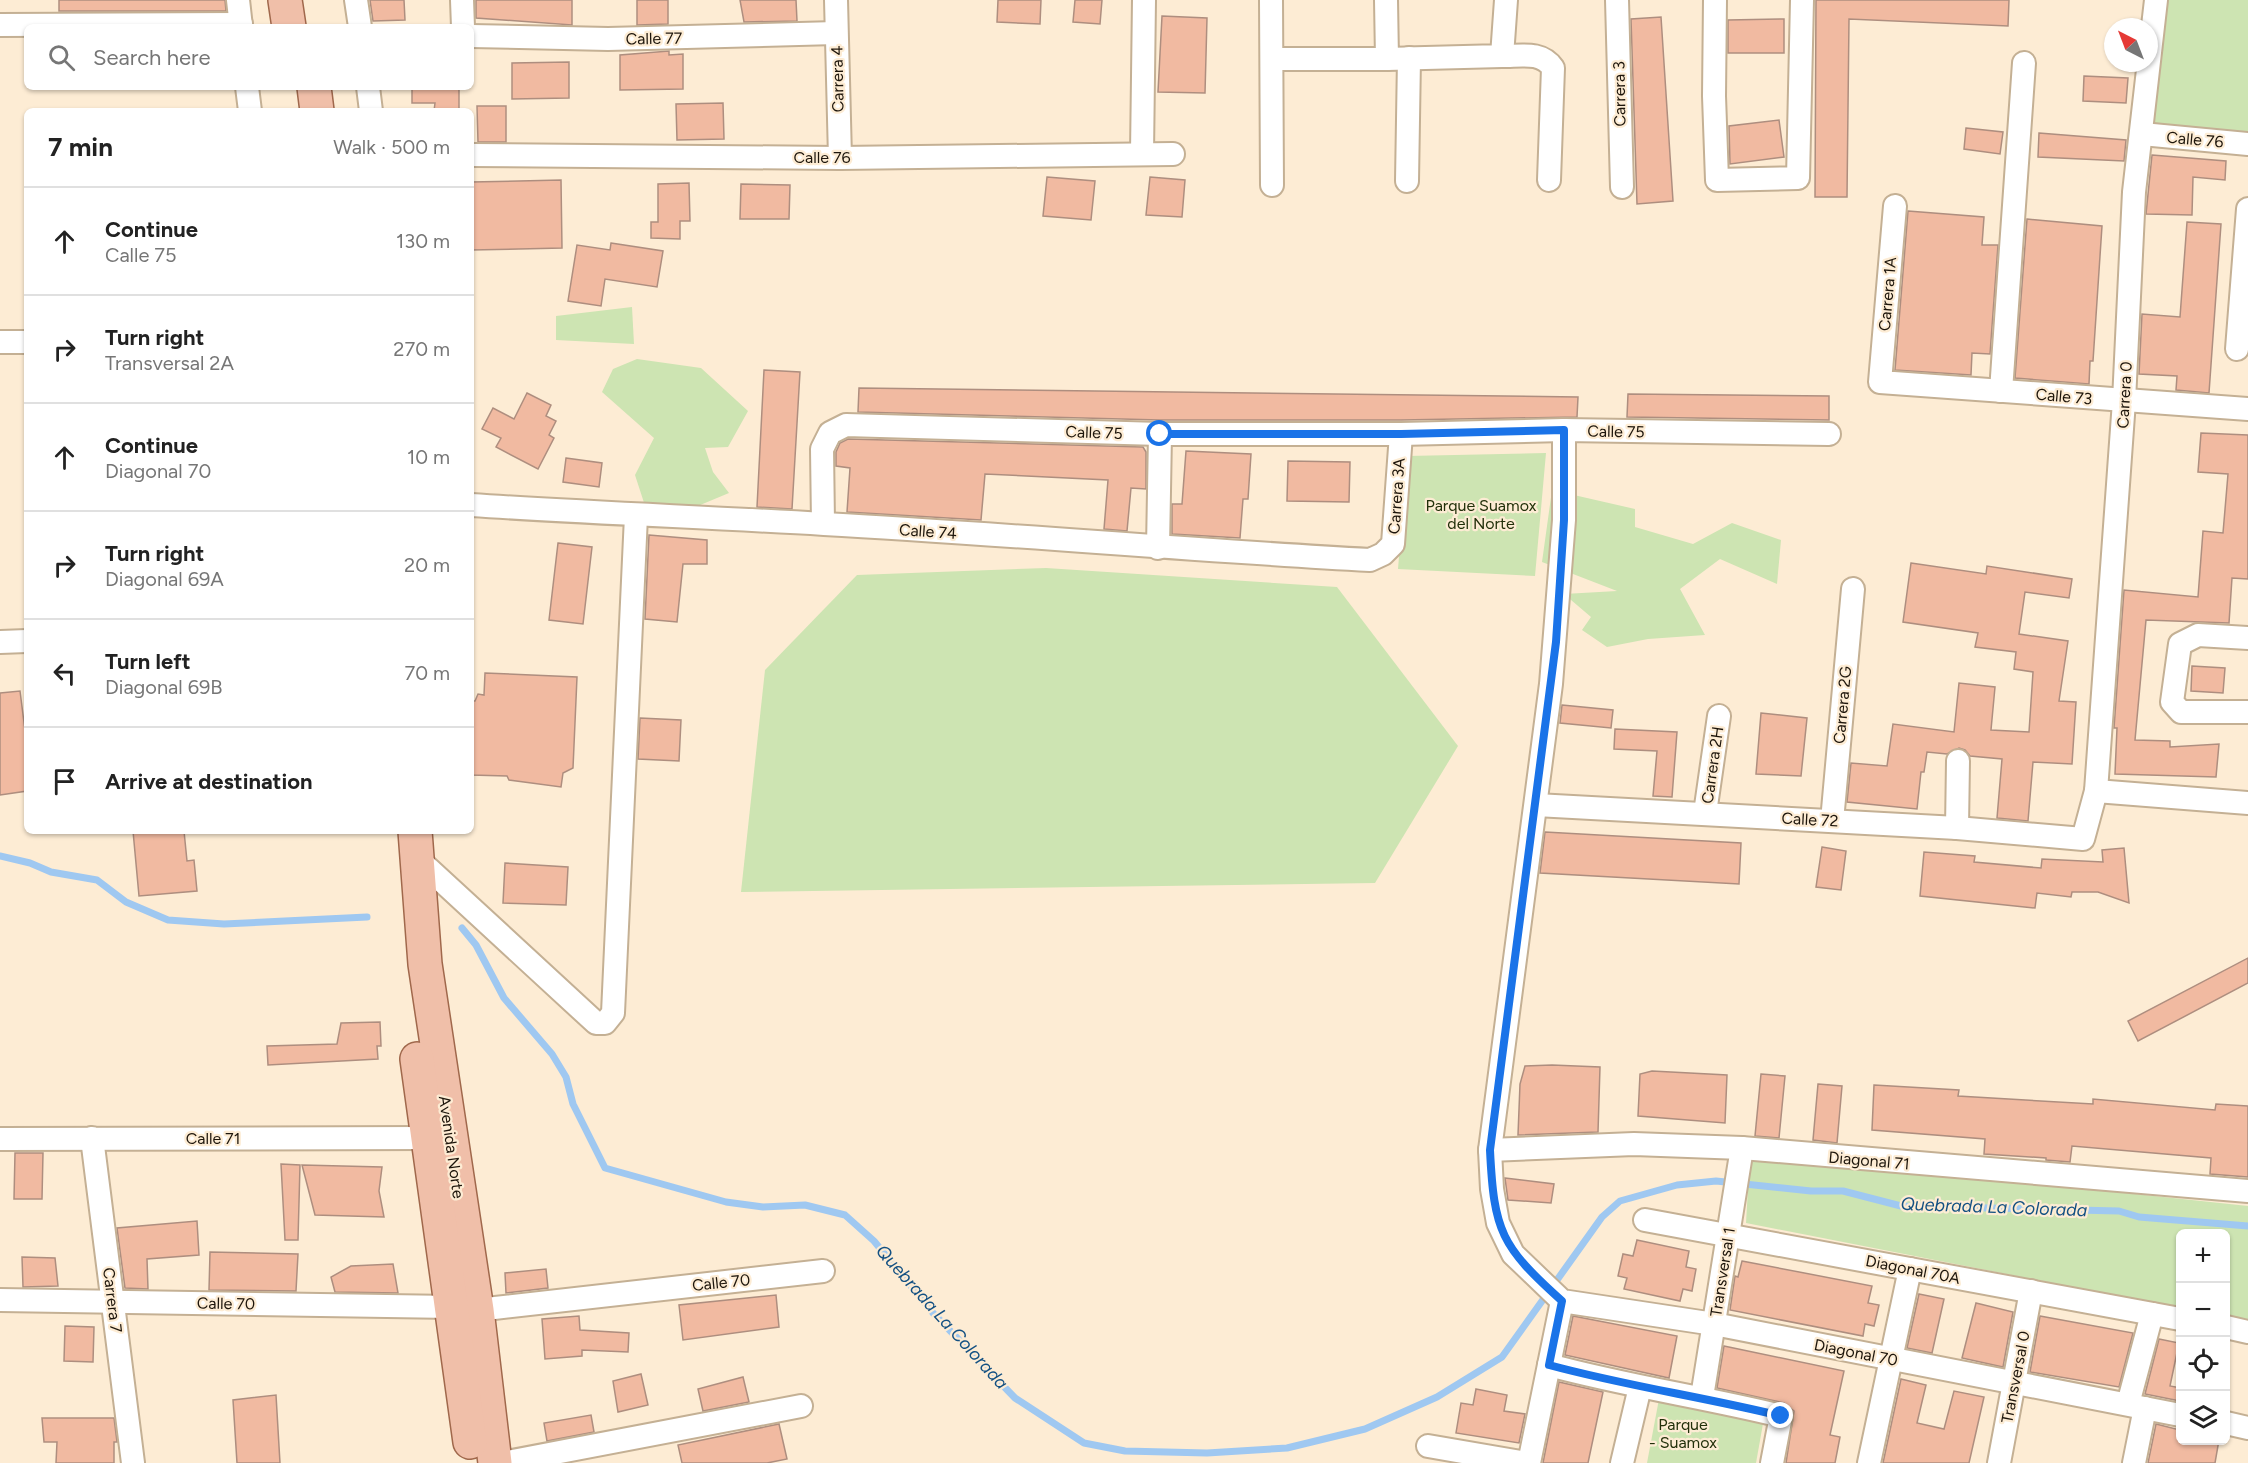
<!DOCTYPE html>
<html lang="en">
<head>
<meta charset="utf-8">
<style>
  body { margin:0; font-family:Figtree,sans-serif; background:#f6f6f6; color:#222 }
  .controls { position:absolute; right:18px; bottom:18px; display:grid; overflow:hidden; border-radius:9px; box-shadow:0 2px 4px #0004 }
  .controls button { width:54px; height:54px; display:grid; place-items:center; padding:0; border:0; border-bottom:2px solid #e0e0e0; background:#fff; color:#222; font:30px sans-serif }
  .compass { position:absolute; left:2104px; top:18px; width:54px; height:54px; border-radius:50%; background:#fff; box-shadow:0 2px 4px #0004; rotate:318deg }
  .stop { position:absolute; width:18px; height:18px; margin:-14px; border:4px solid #1a73e8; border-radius:50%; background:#fff }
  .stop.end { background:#1a73e8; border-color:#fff; box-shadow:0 2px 6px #0008 }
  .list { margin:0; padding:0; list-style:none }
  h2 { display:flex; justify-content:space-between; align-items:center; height:78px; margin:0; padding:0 24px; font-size:26px }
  h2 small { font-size:20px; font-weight:400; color:#767676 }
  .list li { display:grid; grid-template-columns:39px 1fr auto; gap:18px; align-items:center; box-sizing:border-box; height:108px; padding:0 24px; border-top:2px solid #e0e0e0 }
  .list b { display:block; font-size:22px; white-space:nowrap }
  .list p { margin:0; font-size:20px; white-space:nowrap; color:#767676 }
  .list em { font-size:20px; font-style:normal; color:#767676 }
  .icon { flex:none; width:33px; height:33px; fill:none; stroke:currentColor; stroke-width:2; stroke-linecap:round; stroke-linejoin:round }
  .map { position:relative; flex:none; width:2248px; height:1463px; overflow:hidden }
  .search { position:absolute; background:#fff; box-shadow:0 2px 4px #0004; left:24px; top:24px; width:450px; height:66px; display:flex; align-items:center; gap:15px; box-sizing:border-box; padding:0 21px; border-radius:9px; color:#767676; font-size:22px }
  .panel { position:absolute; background:#fff; box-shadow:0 2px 4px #0004; left:24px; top:108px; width:450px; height:726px; border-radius:9px }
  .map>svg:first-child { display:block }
  .green { fill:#cde4b2 }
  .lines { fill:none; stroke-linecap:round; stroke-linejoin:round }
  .stream { stroke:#9fc8f1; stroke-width:7 }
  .building { fill:#f1baa1; stroke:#ae8e7f; stroke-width:1.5 }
  .minor-casing { stroke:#c4b094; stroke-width:26 }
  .primary-casing { stroke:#a0684c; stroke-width:36 }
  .minor { stroke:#fff; stroke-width:22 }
  .primary { stroke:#f0bfa9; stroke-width:33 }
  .route { stroke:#1a73e8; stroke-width:8 }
  .labels { text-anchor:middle; stroke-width:4.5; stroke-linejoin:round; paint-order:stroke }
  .street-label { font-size:16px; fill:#1d150b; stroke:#fdecd4 }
  .park-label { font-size:16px; fill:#22300a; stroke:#fdecd4 }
  .water-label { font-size:18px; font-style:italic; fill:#135082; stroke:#fdecd4 }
</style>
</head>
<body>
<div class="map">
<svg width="2248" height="1463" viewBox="0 0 2248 1463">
  <rect width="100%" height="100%" fill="#fdecd4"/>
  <g class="green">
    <path d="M2162 0H2248V132L2151 124Z"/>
    <path d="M632 307 634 344 556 340V316Z"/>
    <path d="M637 359 701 368 748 411 728 447 705 448 713 472 729 493 681 513 648 515 635 475 654 438 602 392 613 369Z"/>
    <path d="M1546 453 1535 576 1398 569 1407 456Z"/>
    <path d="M1552 490 1635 509V527L1693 544 1732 523 1781 540 1777 584 1720 559 1680 589 1705 635 1648 639 1607 647 1582 630 1591 617 1564 594 1617 591 1542 562Z"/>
    <path d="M1046 568 1337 587 1458 746 1375 883 741 892 765 670 857 575Z"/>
    <path d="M1750 1153 2248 1206V1319L2226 1316V1234H2180V1308L1746 1223Z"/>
    <path d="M1659 1399 1764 1418 1756 1463H1647Z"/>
  </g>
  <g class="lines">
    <g class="stream">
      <path d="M0 856 30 863 51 872 97 880 126 902 168 920 224 924 367 917"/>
      <path d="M462 928 476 945 504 998 552 1054 566 1077 573 1104 605 1168 726 1202 763 1207 805 1205 845 1215 874 1241 933 1313 1015 1398 1084 1443 1125 1451 1207 1453 1287 1448 1365 1429 1437 1397 1502 1357 1602 1217 1620 1201 1677 1185 1716 1181 1811 1191H1843L1901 1206 2119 1211 2139 1217 2248 1226"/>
    </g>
  </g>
  <g class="building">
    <path d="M59 0H225L226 11H59Z"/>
    <path d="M370 0H404L405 20 373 21Z"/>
    <path d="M476 0H572V25L476 18Z"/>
    <path d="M637 0H668V24L637 25Z"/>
    <path d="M740 0H796L797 21 744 22Z"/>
    <path d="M998 0H1041L1040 24 997 22Z"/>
    <path d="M1075 0H1102L1100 24 1073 22Z"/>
    <path d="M1816 0H2009L2008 26 1849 19 1847 197H1815Z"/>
    <path d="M1162 16 1207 18 1205 93 1158 92Z"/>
    <path d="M1661 17 1673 201 1637 204 1631 19Z"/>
    <path d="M1784 19V53H1728V20Z"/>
    <path d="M669 51V55L683 54V89L620 90V55Z"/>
    <path d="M569 62V98L512 99V63Z"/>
    <path d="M2084 76 2128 78 2126 103 2083 101Z"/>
    <path d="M412 87H459V111H434L435 103H412Z"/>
    <path d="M723 103 724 139 677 140 676 104Z"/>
    <path d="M477 106H506V142H478Z"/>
    <path d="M1779 120 1784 157 1730 164 1729 126Z"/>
    <path d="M1966 128 2003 132 2000 154 1964 149Z"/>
    <path d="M2039 133 2126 140 2124 161 2038 157Z"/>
    <path d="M2152 155 2226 161 2225 180 2193 177 2192 215 2146 214Z"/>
    <path d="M1047 177 1095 181 1091 220 1043 216Z"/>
    <path d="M1150 177 1185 180 1182 217 1146 215Z"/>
    <path d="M561 180 562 248 471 250V182Z"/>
    <path d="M689 183 690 221H680V239L651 238V222H658V184Z"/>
    <path d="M741 184 790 185 789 219H740Z"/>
    <path d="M1908 211 1984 217 1982 245H1998L1990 354 1972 353 1971 375 1895 370Z"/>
    <path d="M2027 219 2102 226 2093 361H2090L2089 384 2015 378Z"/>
    <path d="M2187 222 2221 224 2209 393 2176 390 2177 376 2139 374 2142 314 2180 317Z"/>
    <path d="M611 243 663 251 657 287 605 279 601 306 568 301 577 245 610 250Z"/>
    <path d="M764 370 800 372 792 509 757 507Z"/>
    <path d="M859 388 1578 397 1577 417 1401 420H1160L858 412Z"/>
    <path d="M527 393 551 405 546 416 556 421 549 435 554 438 538 469 496 447 501 438 482 429 493 408 514 419Z"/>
    <path d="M1628 394 1829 396V420L1627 417Z"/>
    <path d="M2201 433 2248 435V579L2232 578 2229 623 2146 620 2135 740 2170 741V747L2219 744 2216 777 2115 774 2117 728H2114L2124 590 2198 597 2203 531 2223 533 2228 474 2198 472Z"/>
    <path d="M848 439 1143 447 1146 452V489L1131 488 1127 531 1104 529 1108 480 985 474 981 520 847 512 850 468 836 466V452L840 443Z"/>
    <path d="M1186 451 1251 454 1248 499H1243L1240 538 1172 534V504H1182Z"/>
    <path d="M566 458 602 463 599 487 563 482Z"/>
    <path d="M1288 461 1350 462 1349 502 1287 501Z"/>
    <path d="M649 535 707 540V564H683L677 622 645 619Z"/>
    <path d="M558 543 592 547 583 624 549 620Z"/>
    <path d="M1911 563 1986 574 1987 566 2072 579 2069 598 2025 592 2019 634 2068 641 2059 701 2076 702 2072 764 2033 762 2028 821 1997 818 2002 759 1970 756 1965 750 1959 748 1947 754 1927 752 1924 772H1921L1917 809 1847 802 1851 763 1887 766 1893 724 1954 732 1959 683 1995 687 1991 730 2029 732 2033 672 2014 669 2016 652 1975 647 1978 633 1903 622Z"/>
    <path d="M2192 666 2225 668 2223 693 2191 691Z"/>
    <path d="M485 673 577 677 573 768 563 773 561 787 509 780 507 776 471 775V701H475L478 694 484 695Z"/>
    <path d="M20 691 27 746V791L0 795V693Z"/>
    <path d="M1562 705 1613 710 1611 728 1560 723Z"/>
    <path d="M1761 713 1807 718 1801 776 1756 774Z"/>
    <path d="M640 718 681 720 679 761 638 759Z"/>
    <path d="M1615 729 1677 732 1672 797 1653 796 1657 751 1614 749Z"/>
    <path d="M133 831H184L187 861 194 860 197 891 139 896Z"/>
    <path d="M1545 832 1741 843 1739 884 1540 873Z"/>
    <path d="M1822 847 1846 851 1841 890 1816 887Z"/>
    <path d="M2124 848 2129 903 2098 892H2072L2071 897 2037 893 2035 908 1920 896 1924 852 1975 856 1974 862 2041 868 2042 859 2103 862 2102 850Z"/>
    <path d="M505 863 568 867 566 905 503 903Z"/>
    <path d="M2248 958V983L2138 1041 2128 1021Z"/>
    <path d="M380 1022 381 1046H377L378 1059 268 1065 267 1046 337 1044 341 1023Z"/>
    <path d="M1552 1065 1600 1067 1598 1132 1518 1135 1520 1084 1525 1066Z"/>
    <path d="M1652 1071 1727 1075 1725 1123 1638 1116 1640 1074Z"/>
    <path d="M1761 1074 1785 1076 1779 1138 1755 1136Z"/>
    <path d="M1818 1084 1842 1086 1837 1143 1813 1140Z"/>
    <path d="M1874 1085 1959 1090 1958 1096 2093 1104V1099L2215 1110 2216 1104 2248 1106V1177L2210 1174 2211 1158 2072 1146 2070 1162 2046 1160V1158L1984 1154 1985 1139 1872 1130Z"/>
    <path d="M15 1153H43L42 1199H14Z"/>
    <path d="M281 1164 300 1165 298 1240H285Z"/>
    <path d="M302 1165 382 1167 379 1191 384 1217 315 1215Z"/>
    <path d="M1505 1178 1554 1184 1551 1203 1508 1200Z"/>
    <path d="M197 1221 199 1255 147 1259 148 1289 125 1288 117 1228Z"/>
    <path d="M1637 1240 1689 1251 1686 1267 1696 1269 1692 1291 1683 1289 1680 1301 1624 1289 1627 1278 1618 1276 1623 1254 1633 1256Z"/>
    <path d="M210 1252 298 1254 296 1291 209 1290Z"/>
    <path d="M22 1257 55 1258 58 1286 23 1287Z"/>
    <path d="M1742 1261 1872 1286 1868 1303 1879 1305 1874 1326 1865 1324 1863 1336 1730 1310 1735 1276 1738 1277Z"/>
    <path d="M393 1264 398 1293 335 1292 331 1277 351 1266Z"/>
    <path d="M546 1269 548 1288 506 1293 505 1273Z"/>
    <path d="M1919 1294 1944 1299 1932 1353 1907 1348Z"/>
    <path d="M776 1295 779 1327 683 1340 679 1305Z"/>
    <path d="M1976 1303 2013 1312 2003 1367 1962 1358Z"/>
    <path d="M579 1316 580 1330 629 1333 628 1352 582 1350V1356L545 1359 542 1319Z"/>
    <path d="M1573 1316 1677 1336 1669 1378 1565 1355Z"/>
    <path d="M2040 1316 2133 1333 2119 1387 2030 1372Z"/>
    <path d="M65 1326 94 1327 93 1362 64 1361Z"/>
    <path d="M2159 1339 2179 1343 2170 1386 2181 1388 2180 1401 2145 1394Z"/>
    <path d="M1724 1346 1844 1371 1830 1435 1840 1437 1835 1463H1786L1794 1411 1784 1403 1717 1388Z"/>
    <path d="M641 1374 648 1405 618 1412 613 1381Z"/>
    <path d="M743 1377 749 1402 703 1411 698 1389Z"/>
    <path d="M1901 1379 1926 1385 1917 1423 1944 1429 1954 1391 1984 1397 1969 1463H1883Z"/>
    <path d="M1559 1382 1603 1392 1588 1463H1543Z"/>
    <path d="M1476 1389 1507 1395 1504 1411 1525 1414 1519 1443 1456 1433 1461 1403 1473 1405Z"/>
    <path d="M276 1395 280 1463H237L233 1400Z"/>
    <path d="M591 1415 594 1432 547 1441 544 1423Z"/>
    <path d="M42 1418H114L117 1442H114V1463H56L57 1442H44Z"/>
    <path d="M779 1424 787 1459 767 1463H682L678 1445Z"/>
    <path d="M2156 1424 2180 1430 2178 1440H2219L2215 1463H2148Z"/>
  </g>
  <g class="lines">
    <defs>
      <g id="minor">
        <path d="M238 0 241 27"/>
        <path d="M356 0 360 27"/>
        <path d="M462 0 463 27"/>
        <path d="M836 0 840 158"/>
        <path d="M1271 0 1272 185"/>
        <path d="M1386 0 1387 59 1502 56 1506 0"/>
        <path d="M1617 0 1622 187"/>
        <path d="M1715 0 1714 96 1717 180 1798 178 1802 0"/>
        <path d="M0 25 241 24"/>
        <path d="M471 36 608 39 836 33"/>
        <path d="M1502 56C1522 56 1541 51 1553 68L1549 180"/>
        <path d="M1272 59H1387"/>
        <path d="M247 87 250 111"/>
        <path d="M368 87 371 111"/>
        <path d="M2142 134 2248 144"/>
        <path d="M1142 153 1144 0"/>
        <path d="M471 155 840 158 1173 154"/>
        <path d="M1407 181 1409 58"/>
        <path d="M1895 206 1880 382 2248 409"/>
        <path d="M0 342H27"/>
        <path d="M2237 349 2248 209"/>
        <path d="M2001 391 2024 63"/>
        <path d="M1564 430V520L1551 684 1490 1150 1492 1189 1498 1223 1513 1254 1562 1301 1714 1324 2180 1415"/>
        <path d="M471 505C589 513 706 517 824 524 1006 534 1188 550 1370 560L1383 554 1393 544 1401 434"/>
        <path d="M823 523 822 449 830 433 846 425 1160 434H1401L1564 430 1829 434"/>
        <path d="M1158 548 1160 434"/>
        <path d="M2248 638 2198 635 2180 644 2172 702 2181 712H2248"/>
        <path d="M0 642 27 641"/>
        <path d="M2096 791 2248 803"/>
        <path d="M1536 805 1957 828 2083 839 2096 791 2124 401 2134 192 2156 0"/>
        <path d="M1705 813 1719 716"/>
        <path d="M1832 821 1853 589"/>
        <path d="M1957 828 1958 761"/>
        <path d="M418 859 596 1023H605L613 1013 636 516"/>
        <path d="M92 1138 133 1463"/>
        <path d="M0 1139 427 1138"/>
        <path d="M1490 1150 1634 1144 1742 1148 2248 1191"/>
        <path d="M1645 1220 2180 1319"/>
        <path d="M0 1300 453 1307"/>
        <path d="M477 1310 823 1271"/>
        <path d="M2226 1327 2248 1332"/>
        <path d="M1549 1365C1626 1386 1704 1397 1781 1416L1772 1463"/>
        <path d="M1702 1397 1742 1148"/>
        <path d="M2128 1404 2152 1314"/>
        <path d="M2226 1423 2248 1428"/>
        <path d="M1428 1446 1527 1463"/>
        <path d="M502 1463 801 1406"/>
        <path d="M1529 1463 1562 1301"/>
        <path d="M1622 1463 1640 1387"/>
        <path d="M1869 1463 1910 1269"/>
        <path d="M1999 1463 2031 1291"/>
        <path d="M2134 1463 2145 1408"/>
      </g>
      <g id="primary">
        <path d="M285 0 289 27"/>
        <path d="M314 87 317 111"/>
        <path d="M415 831 425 964 477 1310 495 1463"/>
        <path d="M417 1059 470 1442"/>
      </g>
    </defs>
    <use href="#minor" class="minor-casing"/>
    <use href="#primary" class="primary-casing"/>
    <use href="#minor" class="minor"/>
    <use href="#primary" class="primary"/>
  </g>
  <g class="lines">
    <path class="route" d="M1160 434H1401L1564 430V520L1556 642 1490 1150C1494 1232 1501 1246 1562 1301L1549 1365C1626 1386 1704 1397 1781 1416"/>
  </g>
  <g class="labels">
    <g class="street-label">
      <text transform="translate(654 38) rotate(-1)" y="6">Calle 77</text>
      <text transform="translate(837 79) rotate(-91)" y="6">Carrera 4</text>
      <text transform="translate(1619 94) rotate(-91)" y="6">Carrera 3</text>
      <text transform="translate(2195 139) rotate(5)" y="6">Calle 76</text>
      <text x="822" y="163">Calle 76</text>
      <text transform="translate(1887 294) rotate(-85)" y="6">Carrera 1A</text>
      <text transform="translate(2124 395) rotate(-87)" y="6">Carrera 0</text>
      <text transform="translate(2064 396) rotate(5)" y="6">Calle 73</text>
      <text transform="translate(1616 431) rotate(1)" y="6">Calle 75</text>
      <text transform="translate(1094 432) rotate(2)" y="6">Calle 75</text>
      <text transform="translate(1396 496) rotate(-86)" y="6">Carrera 3A</text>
      <text transform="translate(928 531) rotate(4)" y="6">Calle 74</text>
      <text transform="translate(1842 705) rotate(-85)" y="6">Carrera 2G</text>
      <text transform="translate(1712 765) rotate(-82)" y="6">Carrera 2H</text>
      <text transform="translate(1810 819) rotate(3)" y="6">Calle 72</text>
      <text x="213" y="1144">Calle 71</text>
      <text transform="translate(452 1147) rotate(82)" y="6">Avenida Norte</text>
      <text transform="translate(1869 1160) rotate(5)" y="6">Diagonal 71</text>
      <text transform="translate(1913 1269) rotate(11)" y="6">Diagonal 70A</text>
      <text transform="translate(1722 1272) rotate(-81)" y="6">Transversal 1</text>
      <text transform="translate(721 1282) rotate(-6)" y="6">Calle 70</text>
      <text transform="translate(113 1300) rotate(83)" y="6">Carrera 7</text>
      <text transform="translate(226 1303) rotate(1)" y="6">Calle 70</text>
      <text transform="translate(1856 1352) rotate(11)" y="6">Diagonal 70</text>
      <text transform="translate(2015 1377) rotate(-79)" y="6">Transversal 0</text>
    </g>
    <g class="park-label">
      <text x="1481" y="511">Parque Suamox<tspan x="1481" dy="18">del Norte</tspan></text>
      <text x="1683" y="1430">Parque<tspan x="1683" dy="18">- Suamox</tspan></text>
    </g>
    <g class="water-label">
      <text transform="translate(1994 1207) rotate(2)" y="6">Quebrada La Colorada</text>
      <text transform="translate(942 1317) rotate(48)" y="6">Quebrada La Colorada</text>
    </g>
  </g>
</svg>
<div class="controls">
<button>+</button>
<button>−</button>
<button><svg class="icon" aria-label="locate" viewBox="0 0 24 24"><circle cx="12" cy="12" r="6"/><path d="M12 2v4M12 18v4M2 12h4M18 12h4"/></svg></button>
<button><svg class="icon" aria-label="layers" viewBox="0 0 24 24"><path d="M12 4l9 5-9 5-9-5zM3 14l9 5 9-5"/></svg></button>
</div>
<svg class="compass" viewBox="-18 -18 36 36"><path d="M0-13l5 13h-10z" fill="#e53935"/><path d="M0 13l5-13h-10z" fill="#767676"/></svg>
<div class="stop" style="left:1160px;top:434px"></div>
<div class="stop end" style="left:1781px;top:1416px"></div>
<div class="search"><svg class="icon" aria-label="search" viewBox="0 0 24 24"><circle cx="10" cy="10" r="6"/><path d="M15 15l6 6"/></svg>Search here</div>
<section class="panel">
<h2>7 min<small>Walk · 500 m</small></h2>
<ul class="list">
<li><svg class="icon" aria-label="ahead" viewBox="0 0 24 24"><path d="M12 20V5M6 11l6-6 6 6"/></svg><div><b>Continue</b><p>Calle 75</p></div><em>130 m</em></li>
<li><svg class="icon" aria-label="right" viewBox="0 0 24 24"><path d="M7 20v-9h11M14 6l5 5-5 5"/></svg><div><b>Turn right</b><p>Transversal 2A</p></div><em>270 m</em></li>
<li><svg class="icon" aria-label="ahead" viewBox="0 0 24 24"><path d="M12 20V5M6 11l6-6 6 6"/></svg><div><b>Continue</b><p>Diagonal 70</p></div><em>10 m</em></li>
<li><svg class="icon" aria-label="right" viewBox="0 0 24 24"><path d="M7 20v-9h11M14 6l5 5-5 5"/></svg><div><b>Turn right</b><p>Diagonal 69A</p></div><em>20 m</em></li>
<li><svg class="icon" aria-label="left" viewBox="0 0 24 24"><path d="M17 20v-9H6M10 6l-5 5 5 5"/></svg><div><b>Turn left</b><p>Diagonal 69B</p></div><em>70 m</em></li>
<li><svg class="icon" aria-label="arrive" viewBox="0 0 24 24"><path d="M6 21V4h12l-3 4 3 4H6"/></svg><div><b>Arrive at destination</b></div></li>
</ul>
</section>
</div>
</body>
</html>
